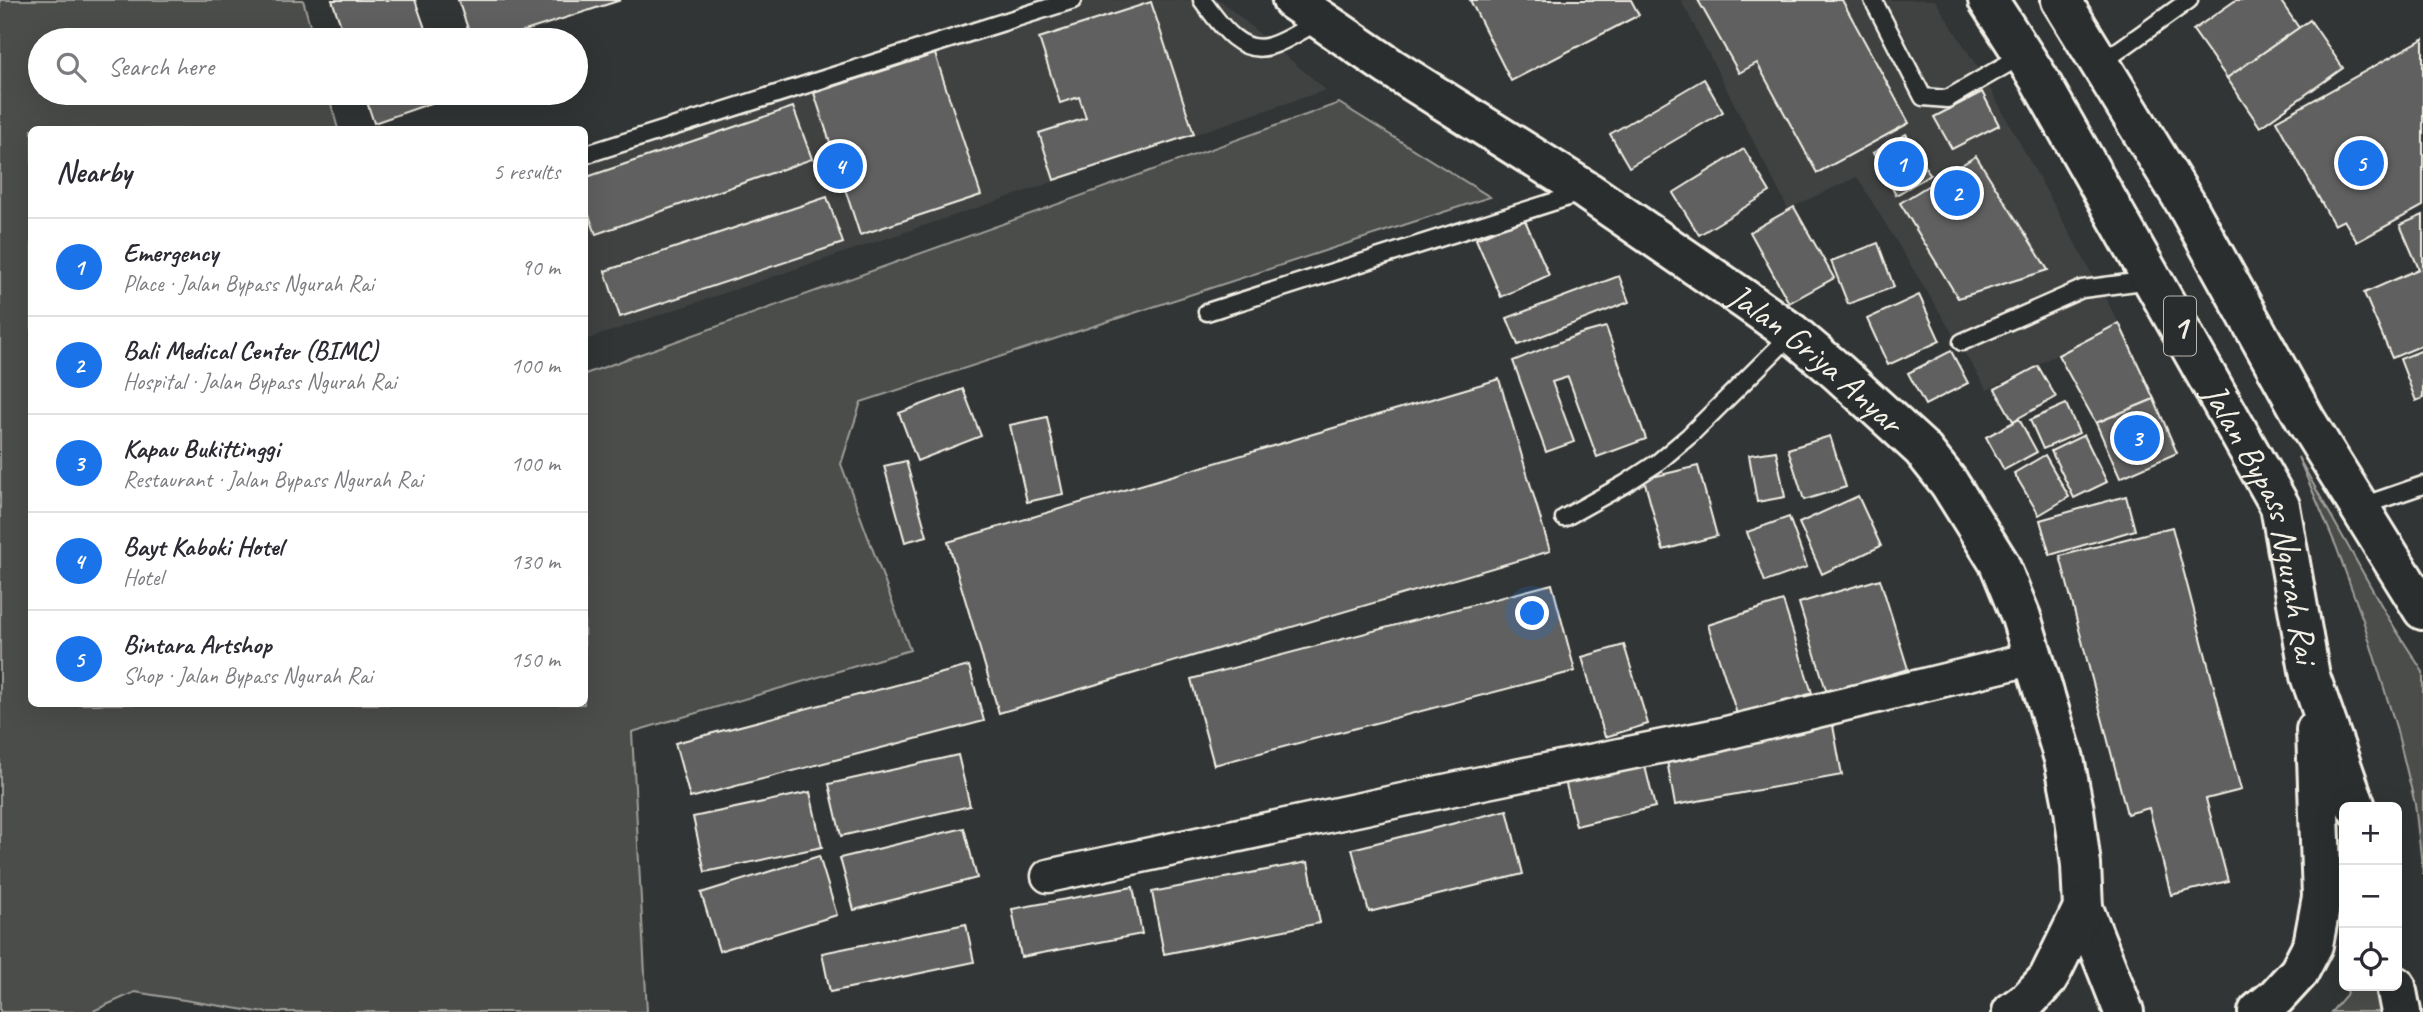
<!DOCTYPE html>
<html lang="en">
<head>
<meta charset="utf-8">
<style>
  body { margin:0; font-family:Caveat,sans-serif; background:#f2f2f3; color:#2b2b33 }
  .controls { position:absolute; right:21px; bottom:21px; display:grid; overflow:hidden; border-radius:10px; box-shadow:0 7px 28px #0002 }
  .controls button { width:63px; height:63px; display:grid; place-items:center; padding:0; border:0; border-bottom:2px solid #e1e1e2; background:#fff; color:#2b2b33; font:35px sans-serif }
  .you { position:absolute; left:1533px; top:614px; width:24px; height:24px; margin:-18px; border:5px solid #fff; border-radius:50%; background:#1a73e8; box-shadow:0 0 0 10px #1a73e833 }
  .badge { display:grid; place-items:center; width:46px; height:46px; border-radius:50%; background:#1a73e8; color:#fff; font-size:23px; font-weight:700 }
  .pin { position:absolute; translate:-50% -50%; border:4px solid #fff; box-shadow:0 2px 7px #0006 }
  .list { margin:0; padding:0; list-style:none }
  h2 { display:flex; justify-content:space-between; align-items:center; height:91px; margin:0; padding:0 28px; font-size:30px }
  h2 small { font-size:23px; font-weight:400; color:#7c7c81 }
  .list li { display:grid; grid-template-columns:46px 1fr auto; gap:21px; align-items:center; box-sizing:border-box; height:98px; padding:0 28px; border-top:2px solid #e1e1e2 }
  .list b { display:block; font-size:26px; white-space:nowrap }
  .list p { margin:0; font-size:23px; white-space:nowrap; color:#7c7c81 }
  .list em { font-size:23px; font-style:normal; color:#7c7c81 }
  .icon { flex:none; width:38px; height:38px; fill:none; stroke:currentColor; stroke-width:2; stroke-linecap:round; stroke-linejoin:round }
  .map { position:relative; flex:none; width:2423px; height:1012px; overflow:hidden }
  .search { position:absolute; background:#fff; box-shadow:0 7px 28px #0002; left:28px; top:28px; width:560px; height:77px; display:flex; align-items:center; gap:18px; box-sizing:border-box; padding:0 24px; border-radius:38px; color:#7c7c81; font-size:26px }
  .panel { position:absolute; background:#fff; box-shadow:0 7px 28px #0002; left:28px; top:126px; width:560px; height:581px; border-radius:10px }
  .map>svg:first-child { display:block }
  .built { fill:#404242 }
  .green { fill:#4b4d4c; stroke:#a09f9a; stroke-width:2 }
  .building { fill:#5f605f; stroke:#f4f1e8; stroke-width:2 }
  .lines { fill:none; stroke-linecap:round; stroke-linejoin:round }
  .lane-casing { stroke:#f4f1e8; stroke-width:21 }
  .street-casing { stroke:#f4f1e8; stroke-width:37 }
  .secondary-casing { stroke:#f4f1e8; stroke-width:44 }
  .highway-casing { stroke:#f4f1e8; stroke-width:44 }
  .lane { stroke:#2a2d2e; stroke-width:16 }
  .street { stroke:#2a2d2e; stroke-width:32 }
  .secondary { stroke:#2a2d2e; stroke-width:38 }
  .highway { stroke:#2a2d2e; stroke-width:38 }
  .labels { text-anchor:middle; stroke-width:6; stroke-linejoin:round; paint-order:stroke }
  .shield { fill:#2a2d2e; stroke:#b7b6b0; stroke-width:2 }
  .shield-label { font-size:33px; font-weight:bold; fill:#f4f1e8 }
  .street-label { font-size:35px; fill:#f4f1e8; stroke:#2a2d2e }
</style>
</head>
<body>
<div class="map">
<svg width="2423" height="1012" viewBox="0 0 2423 1012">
  <rect width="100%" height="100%" fill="#323535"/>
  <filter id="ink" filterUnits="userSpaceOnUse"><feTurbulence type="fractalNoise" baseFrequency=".0143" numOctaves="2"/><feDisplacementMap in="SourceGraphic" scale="14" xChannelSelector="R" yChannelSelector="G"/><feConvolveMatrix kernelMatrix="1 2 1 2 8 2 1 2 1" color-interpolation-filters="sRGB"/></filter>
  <g filter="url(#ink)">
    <g class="built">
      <path d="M1055 0H1220L1326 90 585 340 584 153Z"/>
      <path d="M1681 0H1935L1983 76 2119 323 1987 390 1857 177 1788 209Z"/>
    </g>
    <g class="green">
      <path d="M0 0H303L314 40H40V93H328L338 129 32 130V704H584L585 374 1339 103 1490 197 861 402 841 464 910 650 632 732 647 1012H258L135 992 91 1012H0Z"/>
      <path d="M2298 457 2389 619 2423 672V874L2415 804 2396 727 2363 620 2336 546Z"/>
      <path d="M2349 986H2397L2400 1012H2331L2346 995Z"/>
    </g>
    <g class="building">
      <path d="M332 0H415L429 40H346Z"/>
      <path d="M458 0H621L497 40H472Z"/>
      <path d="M1470 0H1631L1639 15 1511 81Z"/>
      <path d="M1698 0H1842L1909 123 1817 173 1757 63 1739 73Z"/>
      <path d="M2236 0H2280L2299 28 2227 78 2193 30Z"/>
      <path d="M1151 2 1194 134 1054 180 1039 133 1086 118 1079 97 1060 103 1039 38Z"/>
      <path d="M2310 20 2343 68 2260 127 2227 78Z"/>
      <path d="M2423 39V206L2357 242 2344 220 2334 225 2276 121Z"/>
      <path d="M935 54 981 195 860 235 814 93Z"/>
      <path d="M1704 79 1723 112 1629 167 1610 134Z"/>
      <path d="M1982 92 1999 125 1952 149 1934 117Z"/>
      <path d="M364 93H447L449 97 374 123Z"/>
      <path d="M793 107 812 159 596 234 584 202V178Z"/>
      <path d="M1906 134 1930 175 1896 195 1873 153Z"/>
      <path d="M1744 149 1770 192 1699 235 1673 193Z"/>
      <path d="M1976 156 2048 270 1958 298 1900 203Z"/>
      <path d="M827 197 843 243 620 317 605 271Z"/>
      <path d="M1794 207 1834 278 1789 303 1750 232Z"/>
      <path d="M2423 215V345L2392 358 2364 293 2419 269 2400 225Z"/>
      <path d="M1524 218 1549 275 1501 297 1476 239Z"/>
      <path d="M1878 243 1894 287 1848 304 1831 261Z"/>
      <path d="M1619 276 1629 302 1518 345 1507 318Z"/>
      <path d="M1919 295 1940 341 1888 365 1867 319Z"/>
      <path d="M2119 323 2154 399 2096 423 2058 355Z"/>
      <path d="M1606 327 1646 439 1597 457 1568 377 1552 382 1574 442 1546 452 1513 361 1580 334Z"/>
      <path d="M2423 350V398L2416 401 2400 359Z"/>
      <path d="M1951 351 1968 383 1925 405 1908 373Z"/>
      <path d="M2038 366 2056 397 2013 421 1995 389Z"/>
      <path d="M1499 379 1550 551 999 713 948 542Z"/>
      <path d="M963 389 981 436 917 461 899 413Z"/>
      <path d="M2154 399 2177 453 2120 478 2096 423Z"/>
      <path d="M2066 404 2079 433 2043 449 2030 420Z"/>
      <path d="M1047 417 1063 494 1027 502 1010 425Z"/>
      <path d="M2019 419 2037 452 2004 470 1986 437Z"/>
      <path d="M2084 435 2107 482 2074 498 2051 451Z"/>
      <path d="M1830 436 1846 487 1804 500 1788 449Z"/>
      <path d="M1776 451 1785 497 1757 502 1749 455Z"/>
      <path d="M2045 455 2069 497 2039 515 2014 473Z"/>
      <path d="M906 461 927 536 905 542 884 466Z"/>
      <path d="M1698 466 1717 536 1663 550 1644 479Z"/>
      <path d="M1858 496 1881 546 1822 574 1799 523Z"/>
      <path d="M2126 496 2135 530 2050 555 2040 520Z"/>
      <path d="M1789 517 1807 567 1765 582 1747 532Z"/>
      <path d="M2172 527 2241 790 2206 799 2228 881 2171 895 2149 808 2127 814 2060 556Z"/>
      <path d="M1880 579 1908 669 1827 693 1799 603Z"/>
      <path d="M1552 584 1575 671 1214 765 1191 679Z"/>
      <path d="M1783 601 1812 693 1738 717 1708 625Z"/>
      <path d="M1624 645 1648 724 1605 737 1582 657Z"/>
      <path d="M969 666 984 721 690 798 675 743Z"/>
      <path d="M1832 720 1842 775 1675 805 1665 750Z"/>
      <path d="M1642 754 1655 807 1576 826 1563 772Z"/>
      <path d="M958 755 970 806 841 836 829 784Z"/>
      <path d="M810 792 822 847 705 872 693 817Z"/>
      <path d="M1507 810 1523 874 1369 912 1352 849Z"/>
      <path d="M964 828 977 878 854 910 840 858Z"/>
      <path d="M819 856 837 915 719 951 701 893Z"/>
      <path d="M1308 862 1320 923 1164 954 1152 892Z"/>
      <path d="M1133 887 1142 934 1021 957 1012 909Z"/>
      <path d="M966 924 974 962 830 992 822 953Z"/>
    </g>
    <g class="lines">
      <defs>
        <g id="lane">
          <path d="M1202 0C1217 20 1239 56 1270 46 1287 41 1303 29 1319 21"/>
          <path d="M1873 0 1923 97 1947 99 2023 55"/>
          <path d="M2101 63 2189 0"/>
          <path d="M584 155 1073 0"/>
          <path d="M1207 312 1581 193"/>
          <path d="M1962 342 2082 289 2151 280"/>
          <path d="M2359 507 2423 485"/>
          <path d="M1564 518 1625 484 1657 463 1689 436 1792 334"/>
        </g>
        <path id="street" d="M1048 876 1477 784 1718 735 2035 658"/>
        <g id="secondary">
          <path id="s1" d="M1292 0 1390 67 1587 191 1747 301 1792 333 1838 372 1922 449 1949 483 1999 563 2021 617 2064 759 2074 810 2081 865 2083 908 2124 1012"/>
          <path d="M2012 1012 2028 1000 2048 979 2083 908"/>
        </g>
        <g id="highway">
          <path id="s2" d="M1988 0 2039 79 2280 506 2310 676 2356 807"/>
          <path d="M2061 0 2186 204 2305 419 2423 610"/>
          <path d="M2396 986 2401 1012"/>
          <path d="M2258 1012 2276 997 2299 972 2313 945 2322 897 2316 730"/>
        </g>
      </defs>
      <use href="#lane" class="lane-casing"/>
      <use href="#street" class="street-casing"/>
      <use href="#secondary" class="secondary-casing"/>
      <use href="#highway" class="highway-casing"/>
      <use href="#lane" class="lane"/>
      <use href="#street" class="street"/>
      <use href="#secondary" class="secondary"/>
      <use href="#highway" class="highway"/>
    </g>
  </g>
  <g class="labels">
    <rect class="shield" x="2164" y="296.5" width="32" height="59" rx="5"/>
    <g class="shield-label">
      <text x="2180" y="338">1</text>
    </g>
    <g class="street-label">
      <text dy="12" stroke="none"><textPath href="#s1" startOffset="635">Jalan Griya Anyar</textPath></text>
      <text dy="12" stroke="none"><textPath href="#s2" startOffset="595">Jalan Bypass Ngurah Rai</textPath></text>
    </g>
  </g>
</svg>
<div class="controls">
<button>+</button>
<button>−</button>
<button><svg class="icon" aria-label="locate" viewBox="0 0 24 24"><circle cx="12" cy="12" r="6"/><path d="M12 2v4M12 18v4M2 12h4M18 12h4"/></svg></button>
</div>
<div class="you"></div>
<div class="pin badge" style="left:1901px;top:164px">1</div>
<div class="pin badge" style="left:1957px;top:193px">2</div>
<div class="pin badge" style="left:2137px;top:438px">3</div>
<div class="pin badge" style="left:840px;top:166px">4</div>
<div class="pin badge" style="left:2361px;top:163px">5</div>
<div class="search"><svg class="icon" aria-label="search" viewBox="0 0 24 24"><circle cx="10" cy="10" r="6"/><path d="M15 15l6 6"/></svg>Search here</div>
<section class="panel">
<h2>Nearby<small>5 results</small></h2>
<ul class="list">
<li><span class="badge">1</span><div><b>Emergency</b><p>Place · Jalan Bypass Ngurah Rai</p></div><em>90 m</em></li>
<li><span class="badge">2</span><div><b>Bali Medical Center (BIMC)</b><p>Hospital · Jalan Bypass Ngurah Rai</p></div><em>100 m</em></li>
<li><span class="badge">3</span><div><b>Kapau Bukittinggi</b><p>Restaurant · Jalan Bypass Ngurah Rai</p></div><em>100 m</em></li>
<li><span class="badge">4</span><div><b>Bayt Kaboki Hotel</b><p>Hotel</p></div><em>130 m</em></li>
<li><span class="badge">5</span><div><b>Bintara Artshop</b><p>Shop · Jalan Bypass Ngurah Rai</p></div><em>150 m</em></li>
</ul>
</section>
</div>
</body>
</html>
